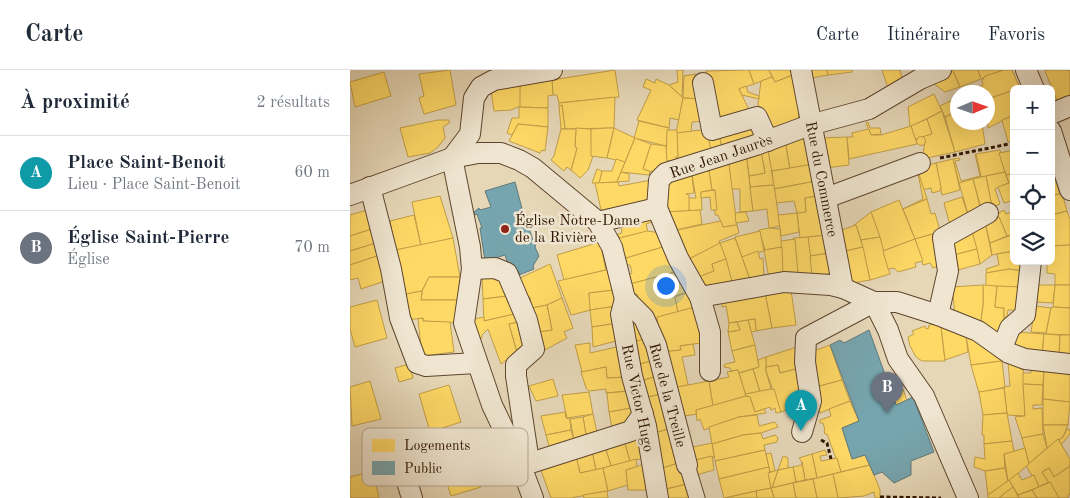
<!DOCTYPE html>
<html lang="fr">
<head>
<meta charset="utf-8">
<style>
  body { margin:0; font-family:"Old Standard TT",serif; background:#f2f2f3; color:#1f2937 }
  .controls { position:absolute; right:15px; top:15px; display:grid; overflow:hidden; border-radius:8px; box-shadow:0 5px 20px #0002 }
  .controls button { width:45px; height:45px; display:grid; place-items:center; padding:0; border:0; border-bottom:1px solid #e0e1e3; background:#fff; color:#1f2937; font:25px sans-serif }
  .compass { position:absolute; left:600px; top:15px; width:45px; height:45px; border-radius:50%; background:#fff; box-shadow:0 5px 20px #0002; rotate:88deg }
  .you { position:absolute; left:315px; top:215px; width:18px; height:18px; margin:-12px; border:4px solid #fff; border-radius:50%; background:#1a73e8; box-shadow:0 0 0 8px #1a73e833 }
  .badge { display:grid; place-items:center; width:32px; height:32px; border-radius:50%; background:#8f2418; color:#fff; font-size:16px; font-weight:700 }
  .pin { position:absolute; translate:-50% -41px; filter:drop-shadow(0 1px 2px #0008) }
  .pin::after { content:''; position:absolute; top:26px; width:18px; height:15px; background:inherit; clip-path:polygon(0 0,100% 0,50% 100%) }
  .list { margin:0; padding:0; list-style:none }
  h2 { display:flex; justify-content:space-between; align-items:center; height:65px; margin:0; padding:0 20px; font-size:21px }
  h2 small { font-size:16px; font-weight:400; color:#747a83 }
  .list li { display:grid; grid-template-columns:32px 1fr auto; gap:15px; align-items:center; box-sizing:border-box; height:75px; padding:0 20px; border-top:1px solid #e0e1e3 }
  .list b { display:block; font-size:19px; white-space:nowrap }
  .list p { margin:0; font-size:16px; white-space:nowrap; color:#747a83 }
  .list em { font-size:16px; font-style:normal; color:#747a83 }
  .icon { flex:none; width:28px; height:28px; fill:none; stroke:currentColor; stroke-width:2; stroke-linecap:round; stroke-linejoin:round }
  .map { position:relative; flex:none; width:720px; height:428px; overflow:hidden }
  header { display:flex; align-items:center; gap:30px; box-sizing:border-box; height:70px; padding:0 25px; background:#fff; border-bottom:1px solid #e0e1e3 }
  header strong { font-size:24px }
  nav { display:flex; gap:28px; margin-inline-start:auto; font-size:18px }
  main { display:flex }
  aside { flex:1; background:#fff }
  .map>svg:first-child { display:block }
  .homes { fill:#ffd966; stroke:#c19e48 }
  .public { fill:#76a5af; stroke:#617a7b }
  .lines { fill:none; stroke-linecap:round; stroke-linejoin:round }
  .pedestrian-casing { stroke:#5d462e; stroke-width:17 }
  .minor-casing { stroke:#5d462e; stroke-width:22 }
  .path { stroke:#2f1501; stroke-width:3; stroke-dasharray:4 2.5; stroke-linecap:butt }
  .pedestrian { stroke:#efe5d0; stroke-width:15 }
  .minor { stroke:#efe5d0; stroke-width:20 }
  .poi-dot { fill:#8f2418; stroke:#efe5d0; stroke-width:2 }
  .labels { text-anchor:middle; stroke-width:5; stroke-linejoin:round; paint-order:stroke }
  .street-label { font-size:15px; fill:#2f1501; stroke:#efe5d0 }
  .poi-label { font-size:15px; fill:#2f1501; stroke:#efe5d0; text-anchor:start }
  .key { fill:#efe5d0; stroke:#b5a792; stroke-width:1 }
  .key-label { font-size:14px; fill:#2f1501 }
</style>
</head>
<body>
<header>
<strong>Carte</strong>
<nav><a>Carte</a><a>Itinéraire</a><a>Favoris</a></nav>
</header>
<main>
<aside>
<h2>À proximité<small>2 résultats</small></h2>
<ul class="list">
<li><span class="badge" style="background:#0f9aa8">A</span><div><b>Place Saint-Benoit</b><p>Lieu · Place Saint-Benoit</p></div><em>60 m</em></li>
<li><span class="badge" style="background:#6b7280">B</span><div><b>Église Saint-Pierre</b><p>Église</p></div><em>70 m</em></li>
</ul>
</aside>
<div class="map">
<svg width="720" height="428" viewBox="0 0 720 428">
  <rect width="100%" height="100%" fill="#e6d7b7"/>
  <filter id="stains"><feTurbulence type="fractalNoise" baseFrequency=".004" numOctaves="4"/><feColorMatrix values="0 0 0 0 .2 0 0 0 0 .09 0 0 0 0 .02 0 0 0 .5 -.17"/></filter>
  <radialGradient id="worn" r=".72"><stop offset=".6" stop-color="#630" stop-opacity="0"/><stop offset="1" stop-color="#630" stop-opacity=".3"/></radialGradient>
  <g class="homes">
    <path d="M100 0 106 35 74 44 69 28 74 26 69 4Z"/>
    <path d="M265 0 269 27 209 33 207 25H203L202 10Z"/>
    <path d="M327 0H333L332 27 319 15 328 12Z"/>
    <path d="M399 0 404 14 389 19 402 46 367 56 356 1Z"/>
    <path d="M399 0H419L422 7 404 14Z"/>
    <path d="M419 0H443L445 4 425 12Z"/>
    <path d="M455 0H477L478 5 461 8Z"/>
    <path d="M477 0H502V2L478 5Z"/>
    <path d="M532 0H550L553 12 538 18Z"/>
    <path d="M596 0H603L610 17 595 22 580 11Z"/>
    <path d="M603 0H628L631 9 610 17Z"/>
    <path d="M628 0H654L631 9Z"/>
    <path d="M654 0H662L670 18 638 29V22H627L625 19 633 15 632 11 635 6Z"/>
    <path d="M698 0H720V34L710 38 695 1Z"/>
    <path d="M34 2 41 26 5 37 0 12Z"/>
    <path d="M346 4 353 29 333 28 334 6Z"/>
    <path d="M445 4 450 36 448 50 419 64 408 34 411 11 422 7 425 12Z"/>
    <path d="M296 9 305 13 306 9 319 15 333 28 329 50 320 48 319 58 287 50 301 20 293 17Z"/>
    <path d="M202 10 203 25 198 26V38L169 37 170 13Z"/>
    <path d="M170 13V36L161 40 144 41 141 21Z"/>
    <path d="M396 16 398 22 409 26V29L392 25 389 19Z"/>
    <path d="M664 20V45L638 58V29Z"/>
    <path d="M584 24 592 41 560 57 558 37Z"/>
    <path d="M265 27 264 58 215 59 212 35 209 36V33Z"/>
    <path d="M333 28 353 29 355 51 342 52 341 62 326 63Z"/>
    <path d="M606 28 608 41 595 47 590 36Z"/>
    <path d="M212 35 215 59H211L209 36Z"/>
    <path d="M169 37 198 38V57L168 54 162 65 157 63 162 48H169Z"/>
    <path d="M592 41 605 82 572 89 575 72 573 66 582 64 577 49Z"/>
    <path d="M608 41V52H617L619 59 632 53 635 74 605 82 595 47Z"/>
    <path d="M664 45V72H658L652 50Z"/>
    <path d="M577 49 582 64 565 69 561 56Z"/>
    <path d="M88 50H99V53L93 57 95 68 88 77 80 83 58 87 50 58Z"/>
    <path d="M404 50 412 67 373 82 368 61Z"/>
    <path d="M289 51 319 58 316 76 284 68Z"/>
    <path d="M518 52 520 58H530L531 64 521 65 516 53Z"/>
    <path d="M168 54 198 57 195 81 192 80 190 83 159 71Z"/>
    <path d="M561 56 567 74 499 89 497 67H503L502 63 519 59 521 65H531Z"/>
    <path d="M226 58 241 59 243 86 238 100 230 108 221 100 227 78 225 77Z"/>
    <path d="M258 58H264L257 88 241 86V59Z"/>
    <path d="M264 58 285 68 275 92 257 88Z"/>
    <path d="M211 59H226L225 77 227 78 221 100 217 97 214 101 201 90 204 86Z"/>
    <path d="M359 59 362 86 326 90V87H328L326 63Z"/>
    <path d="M317 60H327L328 87H326V90L316 91Z"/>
    <path d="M368 61 373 82 362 86 358 65Z"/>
    <path d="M456 65 463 94 440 99 435 71Z"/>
    <circle cx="571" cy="71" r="4.5"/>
    <path d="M497 67 499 95 476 98 470 68Z"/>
    <path d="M285 68 301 74 293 99 300 101 299 105 271 102Z"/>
    <path d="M435 71 440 99 421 101 417 74Z"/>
    <path d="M301 74 316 76 317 91 312 105 293 99Z"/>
    <path d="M417 74 424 115 400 117 399 106 415 103 410 76Z"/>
    <path d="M410 76 415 103 399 106 396 82Z"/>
    <path d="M650 80 655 102 631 107 626 84Z"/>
    <path d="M664 80V103L656 105 649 83Z"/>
    <path d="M396 82 403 141 390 142V119H381L378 87Z"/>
    <path d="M625 84H626L631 107 609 113 603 89 609 88 610 90 605 91 611 111 630 106Z"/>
    <path d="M378 87 387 155 373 157 368 145H365V120H362L358 95Z"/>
    <path d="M266 89 275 92 267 112 249 113 252 101H262Z"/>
    <path d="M603 89 610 120 592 125 586 93Z"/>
    <path d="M586 93 591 117 590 121 582 123 581 118 572 120 567 98Z"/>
    <path d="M463 94 466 111 424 119 422 101Z"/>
    <path d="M358 95 362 120 351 122 352 140 339 141 338 128H346L341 99Z"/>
    <path d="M567 98 577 129 553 139 573 129Z"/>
    <path d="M701 98 710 124 701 126Z"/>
    <path d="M247 99 252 101 249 113H242Z"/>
    <path d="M341 99 344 123 336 124 339 125V141L316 142 315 114Z"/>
    <path d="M271 102 279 104V111L267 112Z"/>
    <path d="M655 102 659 113 645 119 650 134 642 137 636 106Z"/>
    <path d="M664 103V130L654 133 648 117 659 113 656 105Z"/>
    <path d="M636 106 642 137 632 142 623 109Z"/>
    <path d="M623 109 632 145 620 151 609 113Z"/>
    <path d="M302 110 304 132 251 140 245 113 268 112 269 116Z"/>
    <path d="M466 111 468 126 455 128 456 142 447 143 444 131 426 133 424 119Z"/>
    <path d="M424 115 430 156 419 158 417 139 403 141 400 117Z"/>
    <path d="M365 120 367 140H361L360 127 351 128V122Z"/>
    <path d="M712 123 717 141 701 145V126Z"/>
    <path d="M90 126 103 168 71 176 62 132Z"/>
    <path d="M468 126 476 165 450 168 447 143 456 142 455 128Z"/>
    <path d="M612 127 620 151 601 159 594 133Z"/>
    <path d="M577 129 581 144 585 143 591 164 586 163 565 169 553 139Z"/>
    <path d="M549 130 565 169 533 181 521 142Z"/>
    <path d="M17 140 22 159 0 166V145Z"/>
    <path d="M350 140 352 154 322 161 316 142Z"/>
    <path d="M654 140 656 144 664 141V164L657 166 649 147H646L645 145Z"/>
    <path d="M717 141 720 149V175L701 176V145Z"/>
    <path d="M396 142 399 151 386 153 385 143Z"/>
    <path d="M521 142 530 167 511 170 506 155 503 156Z"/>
    <path d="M447 143 449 162 431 166 428 145Z"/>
    <path d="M64 145 71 176 45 180 40 151Z"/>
    <path d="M294 147 305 151 296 154 298 162 269 168 268 164 272 163 271 156Z"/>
    <path d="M646 147H649L657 166 640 173 635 153Z"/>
    <path d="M371 151 373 157 387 155 389 163 369 171 370 174 337 190 322 161Z"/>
    <path d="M635 153 642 185 630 194 621 158Z"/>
    <path d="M506 155 513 177 491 182 489 161Z"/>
    <path d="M419 158 430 159 432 177 415 180 409 160Z"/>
    <path d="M621 158 627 179 600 186 595 172Z"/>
    <path d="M22 159 26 173 0 181V166Z"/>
    <path d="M297 161 311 163 316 176 273 189 269 168Z"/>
    <path d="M410 161 414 181 392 187 385 167Z"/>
    <path d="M586 163 593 194 583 198 580 193 573 195 565 169Z"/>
    <path d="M664 164V181L642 185 640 173Z"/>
    <path d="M476 165 480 183 460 186 458 167Z"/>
    <path d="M458 167 463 204 448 205 443 168Z"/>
    <path d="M530 167 540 204 520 210 511 170Z"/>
    <path d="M103 168 110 207H79L72 221 51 225 45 180Z"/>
    <path d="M385 168 401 212 383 215 370 173Z"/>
    <path d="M445 169 448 205 433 207 431 171Z"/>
    <path d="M565 169 573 191 565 193 566 197 548 202 544 198 538 199 533 181Z"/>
    <path d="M250 172 256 200 214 210 207 185Z"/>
    <path d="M26 173 30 185 0 195V181Z"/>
    <path d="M370 173 376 189 362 194 364 201 346 208 337 190Z"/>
    <path d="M720 175V215H705V204L697 203V191H701V176Z"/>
    <path d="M316 176 329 201 280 214 278 205 282 203 280 195H275L273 189Z"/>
    <path d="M432 177 433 207 419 208 414 180Z"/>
    <path d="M513 177 520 210 503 213 491 182Z"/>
    <path d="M627 179 630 194 604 201 600 186Z"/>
    <path d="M408 181 410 189 413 188 414 209 401 212 392 187Z"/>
    <path d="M664 181V191H673V201L659 199 637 203 636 199 649 195 647 184Z"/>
    <path d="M480 183 485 203 462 206 460 186Z"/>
    <path d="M30 185 38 210 11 219 8 208 0 210V195Z"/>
    <path d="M259 188 265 220 239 223 241 240 221 245 208 211 256 200 254 189Z"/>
    <path d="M376 189 383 215 352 219 346 208 364 201 362 194Z"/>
    <path d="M200 194 212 228 197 235 182 238 180 227 172 228 168 209Z"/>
    <path d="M659 199 673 201 671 217H636V203Z"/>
    <path d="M329 201 338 222 321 227 317 204Z"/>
    <path d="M317 204 321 227H325L328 242 299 251 290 234 287 224H283L280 214Z"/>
    <path d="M135 205V208L155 206 157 226 133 229 132 206Z"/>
    <path d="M79 207H110L108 230H71L72 221Z"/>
    <path d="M633 215 647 216 645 237 654 238V253L649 265 630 256 633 235Z"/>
    <path d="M633 215V235L630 256 605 245 602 217Z"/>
    <path d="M685 215H705L703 233 686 232Z"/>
    <path d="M705 215H720V238L703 237Z"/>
    <path d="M647 216 671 217 669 240H658L657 247H654V238L645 237Z"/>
    <path d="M265 220 267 236 240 240 239 223Z"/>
    <path d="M441 220 446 255 422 258 415 223Z"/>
    <path d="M72 221 71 230H108L106 253 73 251V248L56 250 51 225Z"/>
    <path d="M338 222 345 237 328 242 325 227Z"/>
    <path d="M415 223 422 258 406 261 405 249 379 253 376 236 372 237V231Z"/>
    <path d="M157 226 169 243 134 251 133 229Z"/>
    <path d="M212 228 223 258 214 262 217 268 193 281 188 262 202 260 197 235Z"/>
    <path d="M27 230 37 268 5 277 0 259V237Z"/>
    <path d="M197 235 202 260 188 262 182 238Z"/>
    <path d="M267 236 268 253 242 257 240 240Z"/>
    <path d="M685 236 701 238 696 263 681 262Z"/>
    <path d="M345 237 351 273 330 276 331 280 311 282 307 247Z"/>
    <path d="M703 237 720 238V265L696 264 701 238Z"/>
    <path d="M284 242 299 267 278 274Z"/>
    <path d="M169 243 174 251 159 254 167 282 151 294 138 259 132 265V268L124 267V249L134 247V251Z"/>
    <path d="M73 248V251L100 252 104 282 72 286 68 249Z"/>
    <path d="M405 249 406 261 401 262 398 250Z"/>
    <path d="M398 250 405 275 382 281 378 262 390 260 387 252Z"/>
    <path d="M174 251 180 273 167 282 159 254Z"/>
    <path d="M387 252 390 260 378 262 379 253Z"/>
    <path d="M268 253 270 270 243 277 242 257Z"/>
    <path d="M582 254H588L591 256 595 291H572L566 287 560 276 558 267 564 264 562 261 575 256 576 259 579 258 578 256Z"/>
    <path d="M591 256 616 266 618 282 595 290Z"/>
    <path d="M665 262 694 264 692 287 665 279Z"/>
    <path d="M694 264 710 265 709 287H692Z"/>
    <path d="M710 265H720V287H709Z"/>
    <path d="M616 266 651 281 652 291 621 295Z"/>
    <path d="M299 267 304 290 284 296 278 274Z"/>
    <path d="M240 273V283L271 276 276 307 257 308 256 297 232 302 225 275Z"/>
    <path d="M343 274 345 285 332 287 338 315 322 318 311 282 331 280 330 276Z"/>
    <path d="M405 275 409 297 389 303 388 300 381 301 380 298 374 297 375 294 385 292 382 281Z"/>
    <path d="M480 275 492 310 466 317 461 282Z"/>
    <path d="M447 277 450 298 430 303 428 295 416 297V287Z"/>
    <path d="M416 287V301L421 319 410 322 403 299 409 297 408 290Z"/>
    <path d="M304 290 307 306 288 312 284 296Z"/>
    <path d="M652 291 655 317 629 323 621 295Z"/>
    <path d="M658 292 673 295 675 346 657 345 654 317 660 316Z"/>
    <path d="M59 294 63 308 49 312 45 298Z"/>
    <path d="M428 295 430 303 450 298 452 333 435 335 436 340 431 342 416 301V297Z"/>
    <path d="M256 297 257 308 276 307 279 321 256 323V319L239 321 236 318 231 302Z"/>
    <path d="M681 297 694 298 693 315 673 314V303H681Z"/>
    <path d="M694 298 720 301V332L693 329Z"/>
    <path d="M403 299 410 322 395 324 389 303Z"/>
    <path d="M388 300 396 326 363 336 359 311 379 307 377 302Z"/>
    <path d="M307 306 313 324 292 328 288 312Z"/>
    <path d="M203 309 208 326 186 331 179 316Z"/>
    <path d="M492 310 500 331 470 343 466 317Z"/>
    <path d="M20 311 31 349 2 356 0 317Z"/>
    <path d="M359 311 363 336 346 340 347 344 328 347 322 318Z"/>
    <path d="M673 314 693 315 692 335H683V339L692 338 693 364 672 368 665 347 675 346Z"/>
    <path d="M99 315 111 352 80 362 69 324Z"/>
    <path d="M654 318 657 343 633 345 629 322Z"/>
    <path d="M421 319H424L431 342 426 343 425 338 421 340 420 337 405 342 400 327 396 326 395 324Z"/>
    <path d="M553 319 557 331 546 335 542 324Z"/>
    <path d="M279 321 282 338 259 342 257 323Z"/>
    <path d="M239 322 243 344 217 348 212 325Z"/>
    <path d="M313 324 322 358 301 364 292 328Z"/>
    <path d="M396 326 400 327 405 342 414 339 416 343 389 347 354 360 350 349 347 351 346 340Z"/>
    <path d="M693 329 720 332 718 355H693Z"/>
    <path d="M500 331 509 351 492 358 502 389 515 385 520 395 491 402 477 364H475L474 361 475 360 473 353H470V350L481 346 479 339Z"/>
    <path d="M282 338V356L263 363 259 342Z"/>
    <path d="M215 342 216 348 220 349 221 360 196 365 191 346Z"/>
    <path d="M657 343 662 371 634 374V365H632L633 345Z"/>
    <path d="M243 344 248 367 236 365 233 347Z"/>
    <path d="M407 345 409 356 425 352 428 357 411 363 393 365 362 374 359 357 389 347Z"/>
    <path d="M233 347 236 365 225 374 220 349Z"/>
    <path d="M693 355H718L713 367 697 378Z"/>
    <path d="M322 358 331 392 310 399 301 364Z"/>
    <path d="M717 359 720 360V364L711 375 709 370 713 367Z"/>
    <path d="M221 360 225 374 200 380 196 365Z"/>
    <path d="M287 362 300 387 280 391 273 367Z"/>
    <path d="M411 363 413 369 425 365 428 368 427 372 414 375 415 380 365 391 362 374 393 365Z"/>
    <path d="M693 364 697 378 679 394 672 368Z"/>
    <path d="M273 367 280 391 261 396 254 373Z"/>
    <path d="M708 369 720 389V396L704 407 699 398 692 402 699 412 689 417 676 396Z"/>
    <path d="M662 371 664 382 654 384 655 398 635 401 624 397 625 387 635 389 634 374Z"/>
    <path d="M254 373 261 396 246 400 241 377Z"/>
    <path d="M362 373 364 387 341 391 338 378Z"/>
    <path d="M241 377 246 400 230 403 225 382Z"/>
    <path d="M675 378 679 394 658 412 654 384Z"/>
    <path d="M415 380 419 397 369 409 365 391Z"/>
    <path d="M475 380 477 385 470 386 471 391 487 388 491 402 467 408 462 384Z"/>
    <path d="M120 381 131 417 101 426 90 391Z"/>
    <path d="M225 382 230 403 253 398 258 421 221 428H201L190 398Z"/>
    <path d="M421 383 425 401 420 402 416 384Z"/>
    <path d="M462 384 467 408 455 410 452 392 449 388Z"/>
    <path d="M362 386 364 400 346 405 341 391Z"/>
    <path d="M433 386 438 388V398L428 400Z"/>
    <path d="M286 389 287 397 276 400 278 415 258 421 253 398Z"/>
    <path d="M331 392 337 414 312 420 310 399Z"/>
    <path d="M452 392 455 410 446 412 443 397 452 395Z"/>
    <path d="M298 393 301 420H278L276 400Z"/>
    <path d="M520 395 530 420V428H525L524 422 514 426 488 428 483 404Z"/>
    <path d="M720 396V422L718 428H709L692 402 699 398 704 407Z"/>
    <path d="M419 397 421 418 374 428 369 409Z"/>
    <path d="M443 397 446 412 422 418 428 400Z"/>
    <path d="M655 398 658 412 638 425 635 401Z"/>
    <path d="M428 400 422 418H421L418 403Z"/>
    <path d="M23 401 29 428H0V407Z"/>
    <path d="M668 403 672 410 684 405 689 417 668 425 659 410Z"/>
    <path d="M483 404 488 428H467L463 409Z"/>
    <path d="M463 409 467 428H446L443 413Z"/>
    <path d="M659 410 663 417 649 428H638V425Z"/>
    <path d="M700 412 709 428H687L682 420Z"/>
    <path d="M443 413 446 428H424L421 418Z"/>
    <path d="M337 414 341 428H318L312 420Z"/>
    <path d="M663 417 669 428H649L656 422Z"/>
    <path d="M421 418 424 428H407L406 421Z"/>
    <path d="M682 420 687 428H669L668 425Z"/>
    <path d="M257 421 258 428H234L233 425Z"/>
    <path d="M406 421 407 428H375Z"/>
  </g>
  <g class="public">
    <path d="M165 112 174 146 177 145 176 148 184 174H186L185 177 189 186 183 196 184 199 169 205V202L159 197 155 185 135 191 130 158H132L127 144 125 145 124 142 129 138 130 140 141 137 135 121Z"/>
    <path d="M519 260 546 335 563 327 584 382 561 391V405L544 413 532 402 524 405 515 385 502 389 492 358 509 351 480 275 490 270 494 273Z"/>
  </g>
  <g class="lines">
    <defs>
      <path id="pedestrian" d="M337 395 347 428"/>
      <g id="minor">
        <path d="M451 0 493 218"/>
        <path d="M676 0 684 19"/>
        <path d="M353 13 362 60 407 47 418 71"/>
        <path d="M701 44 720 36"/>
        <path d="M701 61 720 120"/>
        <path d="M102 88 120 177 122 199 114 253 142 335 171 396 183 428"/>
        <path d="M102 88 120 64 124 28 131 17 144 10 202 0"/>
        <path d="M20 117 41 199 50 248 67 293 76 296 126 293"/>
        <path d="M0 125 102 88 128 83H151L169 90 183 98 248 152 262 177 275 229 294 248 306 275 337 395"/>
        <path d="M476 128 570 93"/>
        <path d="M307 138 309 110 316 103 406 75 460 55 519 39 570 9 591 0"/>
        <path d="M248 152 307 138 328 188 350 227 434 212 481 215 493 218 524 232H547L588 245 628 261 659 283 675 289 720 294"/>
        <path d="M122 199 145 198 157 203 177 250 184 279 166 295V306L179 392"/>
        <path d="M350 227 360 262V301"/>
        <path d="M275 229 271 244 282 306 296 356 308 428"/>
        <path d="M524 232 538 260 548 289 574 326 618 428"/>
        <path d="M588 245 598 201 593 168 638 143"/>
        <path d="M652 278 660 258 675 245 681 191"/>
        <path d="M452 362 461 331 455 292 456 268 524 232"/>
        <path d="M47 379 62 428"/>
        <path d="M171 396 281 361 293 344"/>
      </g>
    </defs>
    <use href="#pedestrian" class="pedestrian-casing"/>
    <use href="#minor" class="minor-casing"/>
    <g class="path">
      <path d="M590 88 664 73"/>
      <path d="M471 370 477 373 481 389"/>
      <path d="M530 427 591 428"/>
    </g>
    <use href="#pedestrian" class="pedestrian"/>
    <use href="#minor" class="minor"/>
  </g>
  <circle class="poi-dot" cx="155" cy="159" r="5"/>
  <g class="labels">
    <g class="street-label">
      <text transform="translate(371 86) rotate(-19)" y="5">Rue Jean Jaurès</text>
      <text transform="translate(472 109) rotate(79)" y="5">Rue du Commerce</text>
      <text transform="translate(318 325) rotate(75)" y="5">Rue de la Treille</text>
      <text transform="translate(288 328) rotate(78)" y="5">Rue Victor Hugo</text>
    </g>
    <g class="poi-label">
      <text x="165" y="155">Église Notre-Dame<tspan x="165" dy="17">de la Rivière</tspan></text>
    </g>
  </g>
  <rect x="12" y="358" width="166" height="58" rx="8" class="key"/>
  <rect x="22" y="369" width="23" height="13" fill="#ffd966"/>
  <rect x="22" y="391" width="23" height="14" fill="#76a5af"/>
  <g class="key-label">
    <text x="54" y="380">Logements</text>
    <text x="54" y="403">Public</text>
  </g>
  <rect width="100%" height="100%" filter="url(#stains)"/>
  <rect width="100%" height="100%" fill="url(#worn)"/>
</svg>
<div class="controls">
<button>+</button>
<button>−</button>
<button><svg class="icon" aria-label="locate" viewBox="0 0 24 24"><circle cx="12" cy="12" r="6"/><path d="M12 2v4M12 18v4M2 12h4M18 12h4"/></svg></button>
<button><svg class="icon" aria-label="layers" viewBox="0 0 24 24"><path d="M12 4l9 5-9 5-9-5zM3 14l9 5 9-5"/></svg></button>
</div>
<svg class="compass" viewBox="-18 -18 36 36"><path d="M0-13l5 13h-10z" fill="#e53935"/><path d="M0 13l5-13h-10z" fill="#747a83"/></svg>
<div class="you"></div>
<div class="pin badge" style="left:451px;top:361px;background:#0f9aa8">A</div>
<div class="pin badge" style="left:537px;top:343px;background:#6b7280">B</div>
</div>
</main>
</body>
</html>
